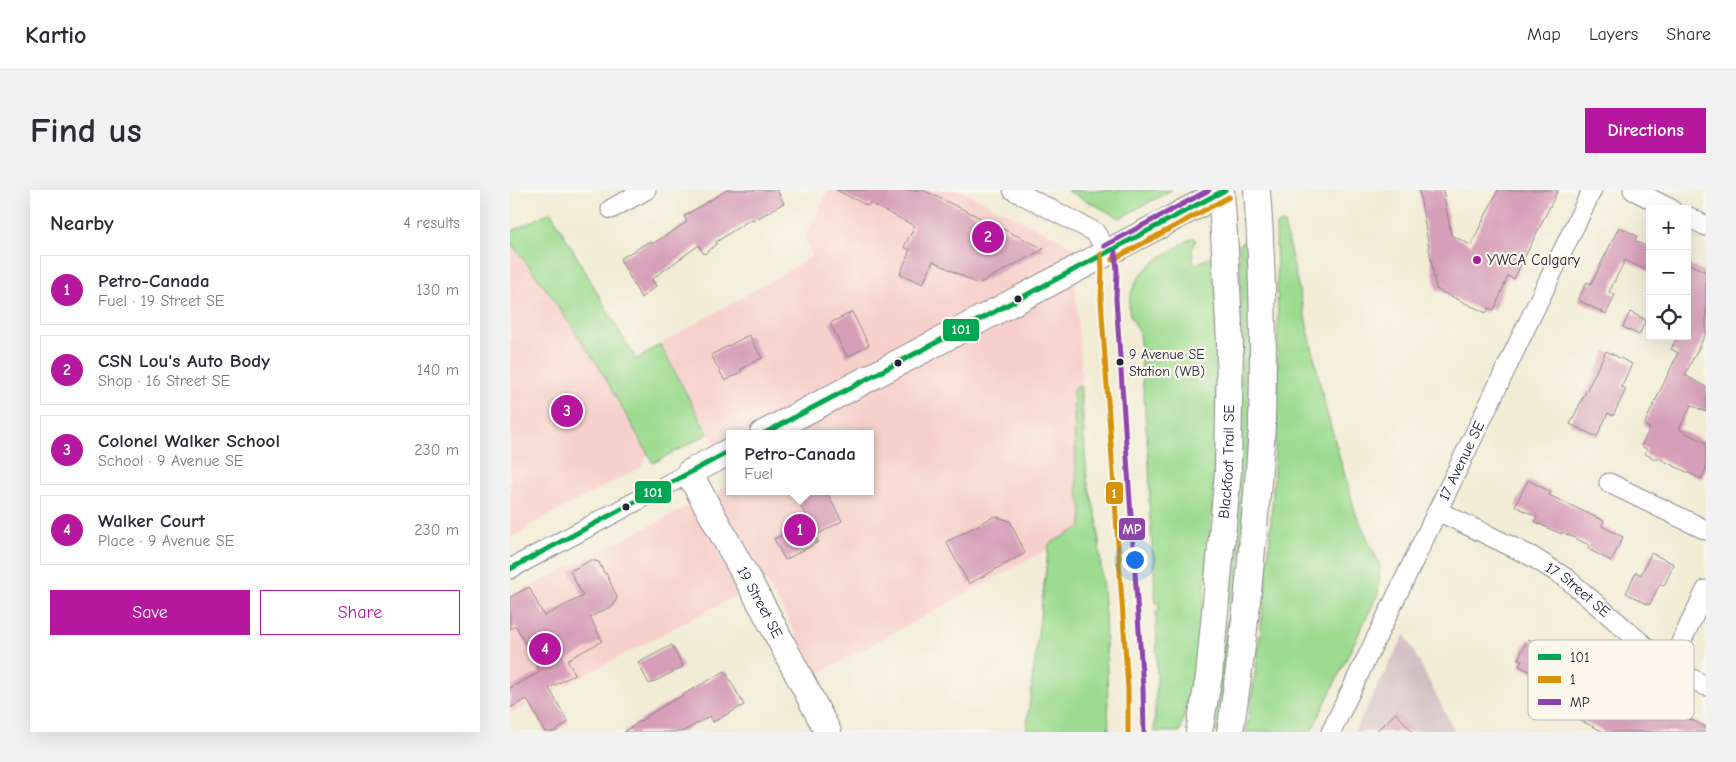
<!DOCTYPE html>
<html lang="en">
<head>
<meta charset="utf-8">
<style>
  body { margin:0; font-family:"Comic Neue",sans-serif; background:#f2f2f3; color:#2b2b33 }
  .controls { position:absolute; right:15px; top:15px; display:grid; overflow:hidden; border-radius:0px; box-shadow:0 5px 20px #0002 }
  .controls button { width:45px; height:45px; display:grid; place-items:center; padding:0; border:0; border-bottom:1px solid #e1e1e2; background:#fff; color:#2b2b33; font:25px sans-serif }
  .you { position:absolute; left:624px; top:369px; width:18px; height:18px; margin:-12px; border:4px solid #fff; border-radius:50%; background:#1a73e8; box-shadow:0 0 0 8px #1a73e833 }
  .badge { display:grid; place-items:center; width:32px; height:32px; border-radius:50%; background:#b5179e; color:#fff; font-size:16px; font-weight:700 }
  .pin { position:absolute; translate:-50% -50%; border:2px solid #fff; box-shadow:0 1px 5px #0006 }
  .popup { position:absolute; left:216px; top:240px; width:148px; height:65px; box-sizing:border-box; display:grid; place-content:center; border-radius:0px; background:#fff; filter:drop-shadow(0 1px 4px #0005); font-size:16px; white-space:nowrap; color:#7c7c81 }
  .popup b { font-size:19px; color:#2b2b33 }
  .popup::after { content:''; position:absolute; left:50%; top:100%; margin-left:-10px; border:10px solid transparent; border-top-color:#fff }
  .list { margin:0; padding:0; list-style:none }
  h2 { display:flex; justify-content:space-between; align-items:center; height:65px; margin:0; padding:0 20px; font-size:21px }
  h2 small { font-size:16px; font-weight:400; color:#7c7c81 }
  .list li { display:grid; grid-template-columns:32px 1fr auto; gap:15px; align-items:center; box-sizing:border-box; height:70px; margin:0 10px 10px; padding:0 10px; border:1px solid #e1e1e2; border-radius:0px }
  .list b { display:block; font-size:19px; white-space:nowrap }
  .list p { margin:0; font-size:16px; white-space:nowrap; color:#7c7c81 }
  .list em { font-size:16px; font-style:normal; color:#7c7c81 }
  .actions { display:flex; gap:10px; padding:15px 20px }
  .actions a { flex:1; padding:11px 0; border:1px solid #b5179e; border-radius:0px; text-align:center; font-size:18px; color:#b5179e }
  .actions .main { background:#b5179e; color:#fff }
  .icon { flex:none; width:28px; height:28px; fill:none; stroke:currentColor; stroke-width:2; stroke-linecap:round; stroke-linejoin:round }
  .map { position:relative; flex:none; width:1196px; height:542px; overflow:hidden; border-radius:0px }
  header { display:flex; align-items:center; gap:30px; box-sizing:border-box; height:70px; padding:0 25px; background:#fff; border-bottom:1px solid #e1e1e2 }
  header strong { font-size:24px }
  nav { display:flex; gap:28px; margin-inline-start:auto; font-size:18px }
  .intro { display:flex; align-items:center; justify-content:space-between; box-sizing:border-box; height:120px; padding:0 30px }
  h1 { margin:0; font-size:35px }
  .button { padding:12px 22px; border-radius:0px; background:#b5179e; color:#fff; font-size:18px; font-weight:700 }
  main { display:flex; gap:30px; padding:0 30px }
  aside { flex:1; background:#fff; border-radius:0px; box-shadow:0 5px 20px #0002 }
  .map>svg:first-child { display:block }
  .built { fill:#f7d0cb }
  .industrial { fill:#d2bec2 }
  .green { fill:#9cdb90; stroke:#5f7e66 }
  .building { fill:#d69eb8 }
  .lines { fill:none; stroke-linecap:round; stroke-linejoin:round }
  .minor-casing { stroke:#8a8788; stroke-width:21 }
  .secondary-casing { stroke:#8a8788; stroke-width:28 }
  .minor { stroke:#fff; stroke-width:19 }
  .secondary { stroke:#fff; stroke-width:26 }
  .secondary-bridge-casing { stroke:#8a8788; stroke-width:28; stroke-linecap:butt }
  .secondary-bridge { stroke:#fff; stroke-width:26 }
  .bus-1-casing { stroke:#fbf7ec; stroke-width:9 }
  .bus-2-casing { stroke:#fbf7ec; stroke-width:9 }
  .bus-3-casing { stroke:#fbf7ec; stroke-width:9 }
  .bus-1 { stroke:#00a651; stroke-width:5 }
  .bus-2 { stroke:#d79209; stroke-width:5 }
  .bus-3 { stroke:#8e44ad; stroke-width:5 }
  .poi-dot { fill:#b5179e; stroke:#fbf7ec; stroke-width:2 }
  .bus-dot { fill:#22223b; stroke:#fbf7ec; stroke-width:2 }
  .labels { text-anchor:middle; stroke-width:4.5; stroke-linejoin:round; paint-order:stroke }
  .bus-label { font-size:14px; fill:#22223b; stroke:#fbf7ec; text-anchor:start }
  .poi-label { font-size:15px; fill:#22223b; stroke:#fbf7ec; text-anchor:start }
  .street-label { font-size:15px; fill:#22223b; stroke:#fbf7ec }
  .key { fill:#fbf7ec; stroke:#bab7b7; stroke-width:1 }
  .key-label { font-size:14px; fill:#22223b }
  .line-badge { stroke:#fbf7ec; stroke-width:2 }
  .badge-label { font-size:14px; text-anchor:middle; font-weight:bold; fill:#fff }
</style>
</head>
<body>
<header>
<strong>Kartio</strong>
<nav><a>Map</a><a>Layers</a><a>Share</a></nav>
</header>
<div class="intro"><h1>Find us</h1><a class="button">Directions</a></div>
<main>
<aside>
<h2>Nearby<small>4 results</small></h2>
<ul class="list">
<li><span class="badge">1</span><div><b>Petro-Canada</b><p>Fuel · 19 Street SE</p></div><em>130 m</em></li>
<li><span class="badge">2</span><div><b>CSN Lou's Auto Body</b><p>Shop · 16 Street SE</p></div><em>140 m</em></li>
<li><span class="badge">3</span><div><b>Colonel Walker School</b><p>School · 9 Avenue SE</p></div><em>230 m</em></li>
<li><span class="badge">4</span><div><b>Walker Court</b><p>Place · 9 Avenue SE</p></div><em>230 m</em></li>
</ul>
<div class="actions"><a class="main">Save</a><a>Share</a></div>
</aside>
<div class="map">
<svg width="1196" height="542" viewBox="0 0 1196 542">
  <rect width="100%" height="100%" fill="#fbf7ec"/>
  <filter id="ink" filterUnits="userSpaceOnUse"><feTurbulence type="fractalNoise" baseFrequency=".02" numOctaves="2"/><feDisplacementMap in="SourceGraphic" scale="10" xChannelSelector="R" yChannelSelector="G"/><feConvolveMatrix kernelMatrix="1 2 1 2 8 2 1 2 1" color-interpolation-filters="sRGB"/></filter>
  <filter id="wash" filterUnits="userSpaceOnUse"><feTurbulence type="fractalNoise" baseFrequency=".0096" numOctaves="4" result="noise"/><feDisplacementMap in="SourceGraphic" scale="20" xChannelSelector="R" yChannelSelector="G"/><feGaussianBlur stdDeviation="1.12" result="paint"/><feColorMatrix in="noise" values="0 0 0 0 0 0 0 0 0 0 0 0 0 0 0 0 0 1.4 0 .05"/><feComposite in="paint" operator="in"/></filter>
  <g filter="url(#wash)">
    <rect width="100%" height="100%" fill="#f2ecd5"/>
    <g class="built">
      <path d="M318 0H450L563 56 576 255 575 327 571 341 308 484 256 390 0 524V407L220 295V301H360V244H220V283L150 154 302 67 295 47Z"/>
      <path d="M0 52 37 100 89 177 138 264 132 277 18 336 19 338 0 348Z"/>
    </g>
    <path class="industrial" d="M895 444 945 542H844Z"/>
    <g class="green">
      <path d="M556 0H662L610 28Z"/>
      <path d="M41 22 126 170 150 154 198 244 143 273 89 177 37 100 0 52V42Z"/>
      <path d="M774 33 816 220 846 324 870 375 868 404 801 542H736C755 431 764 318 767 206 769 149 767 92 766 35Z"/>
      <path d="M684 47 686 50 682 58 684 75 703 66 707 118 708 190 703 313 688 468 670 542H644L647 487 646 421 649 420V413H646L639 312 640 301 639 275 630 157C630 152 630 146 628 141 626 133 619 128 619 119 618 81 657 63 684 47Z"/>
      <path d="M741 48 743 237 713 542H702L718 426 727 329 732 152 729 54Z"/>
      <path d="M570 196 577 290 587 329 595 425 599 542H516L539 354 571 337 572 320 567 299 563 200Z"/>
    </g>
    <g id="blocks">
      <g class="building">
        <path d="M217 0H267L274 13 243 31 241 29 206 52 207 54 194 64 189 55 142 89 146 96 131 108 110 69 140 51 142 54 177 32 174 26Z"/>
        <path d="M326 0H413L534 59 468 94 423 71 413 94 390 84 400 60 394 57 405 36 359 13 358 16Z"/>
        <path d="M909 0H933L941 45 961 55 988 0H1048L1004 89 998 86 984 120 979 118 976 123 926 99Z"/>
        <path d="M1109 37 1127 46 1125 51 1140 58V82L1115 70 1099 102 1105 105 1096 124 1068 110 1077 92 1081 94Z"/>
        <path d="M1177 73 1196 82V143L1175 185 1196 197V222L1181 215 1169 239 1196 253V279L1191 289 1148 268 1147 270 1135 264 1137 259 1131 256 1140 238 1134 235 1168 163 1161 159 1168 146H1177Z"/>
        <path d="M342 122 359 155 337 167 320 133Z"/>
        <path d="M1120 122 1136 130 1129 145 1113 137Z"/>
        <path d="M239 145 252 168 230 180 232 182 215 191 201 165Z"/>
        <path d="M1096 161 1122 174 1111 197 1116 199 1103 226 1098 223 1087 247 1060 234Z"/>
        <path d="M1018 290 1041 302 1039 305 1094 331 1092 336 1113 347 1101 371 1078 359 1079 355 1052 342 1051 344 1025 332 1027 327 1005 316Z"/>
        <path d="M307 301H316L332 331 305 346 308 352 275 370 264 349 298 331 288 311Z"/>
        <path d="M485 326 500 331 515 363 459 394 436 352Z"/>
        <path d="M1141 363 1164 374 1154 396 1150 394 1139 415 1116 403 1126 382 1131 385Z"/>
        <path d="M81 370 89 372 94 383H96L107 407 104 415 80 427 92 451 57 470 65 484 39 498 58 532 45 542H35L17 509 0 518V498L30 482 6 436 0 439V407L19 397 34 426 73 406 60 381Z"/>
        <path d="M1018 449 1056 467 1055 469 1073 478 1196 537V542H1094L1033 512 1034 511 1022 503 1030 486 1009 476 1012 470 1008 469Z"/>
        <path d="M162 455 173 477 139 494 128 473Z"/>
        <path d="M215 481 234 515 203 532 200 526 172 542H114L148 519Z"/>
        <path d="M886 523 903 542H865Z"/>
      </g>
    </g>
  </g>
  <g filter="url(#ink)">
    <use href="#blocks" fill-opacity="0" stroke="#8a8788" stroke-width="1"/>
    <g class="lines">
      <defs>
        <g id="minor">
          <path d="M503 0 585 42 598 63"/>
          <path d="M1123 0 1161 19"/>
          <path d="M101 19 136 0"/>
          <path d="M1177 26 1196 36"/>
          <path d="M1099 293 1196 340"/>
          <path id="s1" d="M928 321 1021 366 1056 388 1159 477 1196 496"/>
          <path d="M0 379 179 283"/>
          <path d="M1159 477 1196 400"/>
          <path id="s2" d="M821 542 1082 0"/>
        </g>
        <g id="secondary">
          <path d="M253 244 699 9"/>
          <path id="s3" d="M220 261 179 283 254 419 318 542"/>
          <path id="s4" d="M689 542 699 486 718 282 720 154 715 60"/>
          <path d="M720 542C729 485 736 427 741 370 745 324 750 279 752 234 754 156 753 78 747 0"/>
        </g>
      </defs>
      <use href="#minor" class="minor-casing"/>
      <use href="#secondary" class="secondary-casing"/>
      <use href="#minor" class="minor"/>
      <use href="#secondary" class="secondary"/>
      <defs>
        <path id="secondary-bridge" d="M711 0 715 60"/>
      </defs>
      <use href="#secondary-bridge" class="secondary-bridge-casing"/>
      <use href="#secondary-bridge" class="secondary-bridge"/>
      <defs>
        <g id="bus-1">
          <path d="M253 244 715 0"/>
          <path d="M0 379 220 261"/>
        </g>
        <g id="bus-2">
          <path d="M591 64 592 80 591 110 618 499V542"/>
          <path d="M602 70 719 7"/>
        </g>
        <g id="bus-3">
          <path d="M594 56 699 0"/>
          <path d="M605 62 607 80 606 109 633 498 634 542"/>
        </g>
      </defs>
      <use href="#bus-1" class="bus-1-casing"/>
      <use href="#bus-2" class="bus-2-casing"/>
      <use href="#bus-3" class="bus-3-casing"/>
      <use href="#bus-1" class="bus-1"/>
      <use href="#bus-2" class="bus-2"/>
      <use href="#bus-3" class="bus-3"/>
    </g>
  </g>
  <circle class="poi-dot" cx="967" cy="70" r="5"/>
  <g class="bus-dot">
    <circle cx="508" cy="109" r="4.5"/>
    <circle cx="610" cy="172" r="4.5"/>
    <circle cx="388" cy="173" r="4.5"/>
    <circle cx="116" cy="317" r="4.5"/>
  </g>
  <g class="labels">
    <g class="bus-label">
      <text x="619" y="169">9 Avenue SE<tspan x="619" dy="17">Station (WB)</tspan></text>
    </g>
    <g class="poi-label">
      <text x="977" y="75">YWCA Calgary</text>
    </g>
    <g class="street-label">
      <text dy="5" stroke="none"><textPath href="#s2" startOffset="301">17 Avenue SE</textPath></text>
      <text dy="5" stroke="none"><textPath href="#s4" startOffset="272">Blackfoot Trail SE</textPath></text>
      <text dy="5" stroke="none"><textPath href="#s1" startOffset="161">17 Street SE</textPath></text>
      <text dy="5" stroke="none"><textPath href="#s3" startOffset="194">19 Street SE</textPath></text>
    </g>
  </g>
  <rect x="1018" y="450" width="166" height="80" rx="8" class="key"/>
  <rect x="1028" y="464" width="23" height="6" fill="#00a651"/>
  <rect x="1028" y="486" width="23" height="7" fill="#d79209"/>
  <rect x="1028" y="509" width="23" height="6" fill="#8e44ad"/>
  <g class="key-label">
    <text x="1060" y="472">101</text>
    <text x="1060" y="494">1</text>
    <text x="1060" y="517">MP</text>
  </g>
  <g class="line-badge">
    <rect x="432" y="128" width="38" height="24" rx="5" fill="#00a651"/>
    <rect x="124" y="290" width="38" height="24" rx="5" fill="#00a651"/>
    <rect x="595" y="291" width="19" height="24" rx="5" fill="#d79209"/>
    <rect x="608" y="327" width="28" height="24" rx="5" fill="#8e44ad"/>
  </g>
  <g class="badge-label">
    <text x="451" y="144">101</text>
    <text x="143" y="307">101</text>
    <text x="604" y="308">1</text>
    <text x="622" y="344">MP</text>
  </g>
</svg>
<div class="controls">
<button>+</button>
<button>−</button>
<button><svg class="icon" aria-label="locate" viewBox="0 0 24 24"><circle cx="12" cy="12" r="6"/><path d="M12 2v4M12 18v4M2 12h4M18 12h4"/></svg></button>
</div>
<div class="you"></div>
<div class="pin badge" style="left:290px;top:340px">1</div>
<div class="popup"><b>Petro-Canada</b>Fuel</div>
<div class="pin badge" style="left:478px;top:47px">2</div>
<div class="pin badge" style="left:57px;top:221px">3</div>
<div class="pin badge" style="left:35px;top:459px">4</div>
</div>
</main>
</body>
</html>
